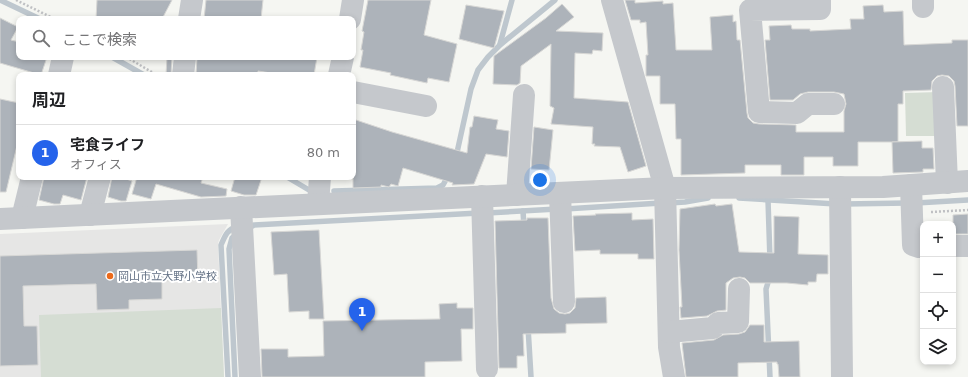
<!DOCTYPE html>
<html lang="ja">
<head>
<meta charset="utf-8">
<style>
  body { margin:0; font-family:"DejaVu Sans","Noto Sans JP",sans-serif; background:#f2f2f2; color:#202124 }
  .controls { position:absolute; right:12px; bottom:12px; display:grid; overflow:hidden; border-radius:8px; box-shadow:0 2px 6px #0003 }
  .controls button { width:36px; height:36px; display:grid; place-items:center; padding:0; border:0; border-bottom:1px solid #e0e0e0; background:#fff; color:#202124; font:20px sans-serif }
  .you { position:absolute; left:540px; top:180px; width:14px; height:14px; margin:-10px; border:3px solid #fff; border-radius:50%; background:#1a73e8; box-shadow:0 0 0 6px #1a73e833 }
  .badge { display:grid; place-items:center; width:26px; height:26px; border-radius:50%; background:#2563eb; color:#fff; font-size:13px; font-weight:700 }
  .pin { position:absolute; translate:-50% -33px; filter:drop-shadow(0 1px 2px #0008) }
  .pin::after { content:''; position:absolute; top:21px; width:14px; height:12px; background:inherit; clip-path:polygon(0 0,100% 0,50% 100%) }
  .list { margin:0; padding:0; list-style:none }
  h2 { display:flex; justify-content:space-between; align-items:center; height:52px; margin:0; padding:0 16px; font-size:17px }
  h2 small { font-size:13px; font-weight:400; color:#757577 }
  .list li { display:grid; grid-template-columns:26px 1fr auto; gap:12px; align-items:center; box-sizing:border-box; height:56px; padding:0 16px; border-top:1px solid #e0e0e0 }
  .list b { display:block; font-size:15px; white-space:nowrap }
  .list p { margin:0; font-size:13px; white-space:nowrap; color:#757577 }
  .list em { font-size:13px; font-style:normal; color:#757577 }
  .icon { flex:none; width:22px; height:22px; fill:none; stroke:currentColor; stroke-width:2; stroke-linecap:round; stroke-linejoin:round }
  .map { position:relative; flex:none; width:968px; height:377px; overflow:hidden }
  .search { position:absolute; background:#fff; box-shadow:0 2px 6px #0003; left:16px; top:16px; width:340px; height:44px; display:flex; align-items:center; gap:10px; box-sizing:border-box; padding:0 14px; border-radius:8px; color:#757577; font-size:15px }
  .panel { position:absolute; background:#fff; box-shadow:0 2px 6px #0003; left:16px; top:72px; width:340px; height:108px; border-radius:8px }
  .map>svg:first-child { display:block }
  .built { fill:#e6e6e5 }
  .green { fill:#d5ddd3 }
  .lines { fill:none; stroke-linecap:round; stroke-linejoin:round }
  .stream { stroke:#bec7ce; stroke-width:5.5 }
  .building { fill:#adb3ba; stroke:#d7d7d5 }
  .path { stroke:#bfc0c3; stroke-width:2.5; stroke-dasharray:2 2; stroke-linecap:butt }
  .minor { stroke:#c5c8cc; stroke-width:22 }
  .poi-dot { fill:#ec6a1b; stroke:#fff; stroke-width:1.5 }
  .labels { text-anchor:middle; stroke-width:4; stroke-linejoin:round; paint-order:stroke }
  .poi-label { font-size:11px; fill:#637185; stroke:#fff; text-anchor:start }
</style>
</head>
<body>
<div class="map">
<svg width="968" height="377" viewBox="0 0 968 377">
  <rect width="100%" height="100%" fill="#f5f6f2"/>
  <path class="built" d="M228 224 219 240 218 244 224 377H0V234Z"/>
  <g class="green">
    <path d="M939 92 941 136H906L905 93Z"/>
    <path d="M221 308 224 377H41L39 315Z"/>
  </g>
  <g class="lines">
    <g class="stream">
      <path d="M0 0 40 19"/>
      <path d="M500 44 512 0"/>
      <path d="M112 57 144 75"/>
      <path d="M456 157 471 89 478 70 488 57 500 45 555 0"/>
      <path d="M287 177 309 190"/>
      <path d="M334 191 437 188 443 185 448 176"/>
      <path d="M739 198 836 204"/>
      <path d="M768 200 770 260"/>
      <path d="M669 203 685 202 708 198"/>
      <path d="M916 203 968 200"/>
      <path d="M844 204 908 203"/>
      <path d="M565 209 661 203"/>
      <path d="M523 211 524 227"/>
      <path d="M487 213 557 209"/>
      <path d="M247 229 254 225 479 213"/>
      <path d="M770 276 766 289 770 377"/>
      <path d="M528 327 531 377"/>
      <path d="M228 377 221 245C225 236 227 229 237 227"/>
      <path d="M235 377 229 249 232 238 236 235"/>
    </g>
  </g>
  <g class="building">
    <path d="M97 0H172L162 19H96Z"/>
    <path d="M206 0H263L261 19H204Z"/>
    <path d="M368 0H431L424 35 457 44 449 82 428 78 427 83 390 75 391 73 360 67 363 50H361L364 32 362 31Z"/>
    <path d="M625 0H635V3L663 1V4L673 3 676 50H712L710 17 733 15V22L736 21 737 40H740L747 113 748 118 753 123 759 124 796 125V132H844V111L846 104 844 94 834 92H808L800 94 793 100H770L765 40H770L769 26 791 25 792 29H810V31L851 29 850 19H864L863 6 883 5 884 12 903 11 904 45 952 43V40H968V126H957L955 86 954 81 949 76 942 75 937 76 932 81 931 90 903 91V104H898V142H858V166H833V157H804V175H781V165H745V173L681 175V139H676L675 104H660V76H646V55H648L646 22 640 23V20H631Z"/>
    <path d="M562 4 574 17 556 31 603 33 602 51 593 50 592 54 575 53 574 98 628 102 646 166 628 172 620 147 594 146 595 144H592L593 127 551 124 554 108 550 106 551 44 521 66 520 83 517 85 493 84 494 56 546 18Z"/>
    <path d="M466 5 504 11 494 48 459 39Z"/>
    <path d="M0 18 18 27 11 40 19 42V57H47L41 75 0 63Z"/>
    <path d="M167 57H172L171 75H166Z"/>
    <path d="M197 57H317L314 75H284L258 71V75H196Z"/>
    <path d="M0 99 19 103V137L6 192H0Z"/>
    <path d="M474 116 498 120 496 129 509 131 507 157 486 154 474 184 452 185 453 183 403 168 398 186 391 184 389 187 381 185V187L353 188V119L392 132 467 153 470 127H472Z"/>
    <path d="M534 127 553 130 549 170 531 169Z"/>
    <path d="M922 141V148H933L934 169H923V172L893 173 892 142Z"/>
    <path d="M44 177H87L81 200 63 195 60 204H54L39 200Z"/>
    <path d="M112 177H120L132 181 126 201H121L108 197Z"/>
    <path d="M137 177H203L201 183 227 189 226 196 201 197 156 184 151 199 132 194Z"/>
    <path d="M235 177H262L256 195H244L231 191Z"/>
    <path d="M715 204 716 206 732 204 739 252 774 253V216L799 217 798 254 828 255V274H817L816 282H808V285L787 283H750L745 278 740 277 733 278 726 283V310L717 311 707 316 681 318 680 307H682L679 250 680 209Z"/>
    <path d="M632 213V220L653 219 654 259H638V254H600V250L575 251 573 216 596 215 595 214Z"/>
    <path d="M968 214V234H953V215Z"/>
    <path d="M527 218H548L551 298 554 309 559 313 565 314 570 313 575 308 576 298 606 297 607 323 566 324V333L523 334 524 356H517V368H499L495 221 527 220Z"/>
    <path d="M319 230 324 319H309V311L289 312 287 274 274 275 271 232Z"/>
    <path d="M197 250 198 280 162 281V299L129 300V309L97 310 96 284 23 286 24 326H37L38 365 0 366V256Z"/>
    <path d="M457 303V308H473V329H461L462 361 425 362V377H262L261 349H288V357L324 356 323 321 440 319 439 304Z"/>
    <path d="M750 325H764V342L799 341 800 377H779L778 364H777V362L738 363V377H686L682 343 714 340 723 335 739 334 745 332Z"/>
  </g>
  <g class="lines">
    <g class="path">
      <path d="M16 0 55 19"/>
      <path d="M126 57 157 75"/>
      <path d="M931 212 968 210"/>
    </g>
    <g class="minor">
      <path d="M612 0 665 188 669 347 674 377"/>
      <path d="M820 0V9L750 10 759 112 797 113 808 104H834"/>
      <path d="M923 0V7"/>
      <path d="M189 19 192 0"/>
      <path d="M350 19 353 0"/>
      <path d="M59 75 63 57"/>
      <path d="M183 75 185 57"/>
      <path d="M339 75 343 57"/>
      <path d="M943 87 947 183"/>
      <path d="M353 92 426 106"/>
      <path d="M911 185 913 245 919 247H923"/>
      <path d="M840 187 842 377"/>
      <path d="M560 193 564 302"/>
      <path d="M517 195 524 95"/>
      <path d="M482 196 487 369"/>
      <path d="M318 204 320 177"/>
      <path d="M241 207 250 377"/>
      <path d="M90 215 100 177"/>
      <path d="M22 218 32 177"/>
      <path d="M0 219 665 188 883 187 968 181"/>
      <path d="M953 246H968"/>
      <path d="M669 332 713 328 718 323 738 322 739 289"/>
    </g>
  </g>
  <circle class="poi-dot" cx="110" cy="276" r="4"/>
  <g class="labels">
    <g class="poi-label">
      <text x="118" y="280">岡山市立大野小学校</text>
    </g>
  </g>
</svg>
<div class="controls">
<button>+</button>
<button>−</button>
<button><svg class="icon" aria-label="locate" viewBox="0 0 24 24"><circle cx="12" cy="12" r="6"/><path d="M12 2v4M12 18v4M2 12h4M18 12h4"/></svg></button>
<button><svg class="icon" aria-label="layers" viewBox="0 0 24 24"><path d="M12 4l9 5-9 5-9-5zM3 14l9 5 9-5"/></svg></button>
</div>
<div class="you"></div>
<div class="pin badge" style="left:362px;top:331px">1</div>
<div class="search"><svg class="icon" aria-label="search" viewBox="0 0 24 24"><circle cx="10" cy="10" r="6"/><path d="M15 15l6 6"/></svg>ここで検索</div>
<section class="panel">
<h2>周辺<small></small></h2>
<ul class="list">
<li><span class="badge">1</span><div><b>宅食ライフ</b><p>オフィス</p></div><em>80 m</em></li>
</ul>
</section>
</div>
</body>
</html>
